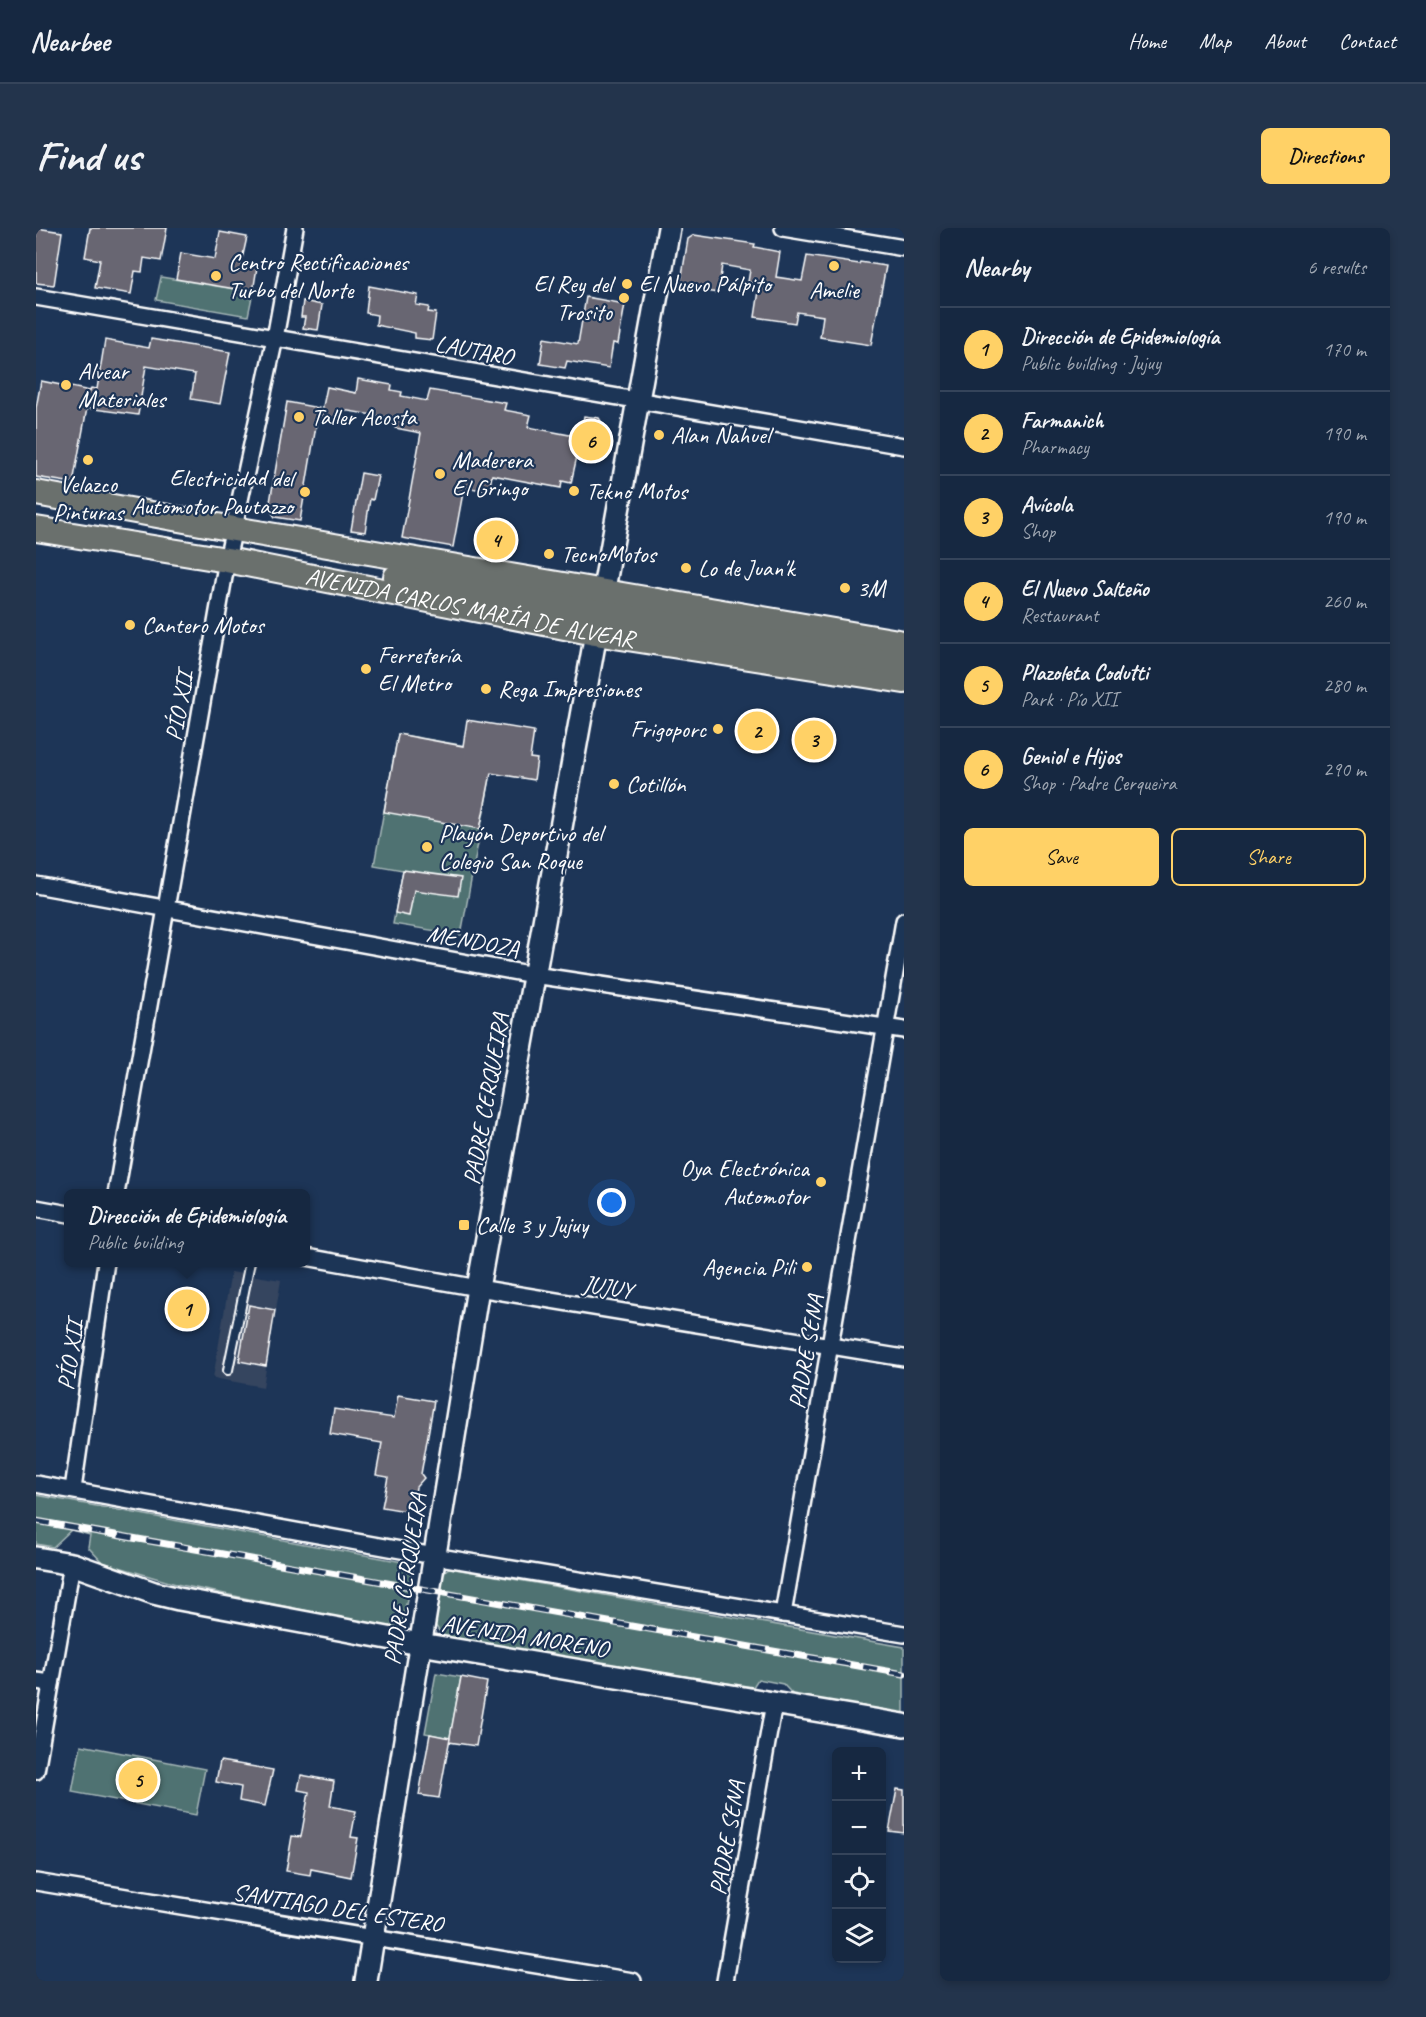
<!DOCTYPE html>
<html lang="en">
<head>
<meta charset="utf-8">
<style>
  body { margin:0; font-family:Caveat,sans-serif; background:#23344c; color:#f1f3f6 }
  .controls { position:absolute; right:18px; bottom:18px; display:grid; overflow:hidden; border-radius:9px; box-shadow:0 3px 9px #0003 }
  .controls button { width:54px; height:54px; display:grid; place-items:center; padding:0; border:0; border-bottom:2px solid #35445a; background:#162841; color:#f1f3f6; font:30px sans-serif }
  .you { position:absolute; left:576px; top:975px; width:21px; height:21px; margin:-15px; border:4px solid #fff; border-radius:50%; background:#1a73e8; box-shadow:0 0 0 9px #1a73e833 }
  .badge { display:grid; place-items:center; width:39px; height:39px; border-radius:50%; background:#ffd166; color:#111; font-size:20px; font-weight:700 }
  .pin { position:absolute; translate:-50% -50%; border:3px solid #fff; box-shadow:0 2px 6px #0006 }
  .popup { position:absolute; left:28px; top:961px; width:246px; height:78px; box-sizing:border-box; display:grid; place-content:center; border-radius:9px; background:#162841; filter:drop-shadow(0 2px 4px #0005); font-size:20px; white-space:nowrap; color:#9ea6b1 }
  .popup b { font-size:22px; color:#f1f3f6 }
  .popup::after { content:''; position:absolute; left:50%; top:100%; margin-left:-12px; border:12px solid transparent; border-top-color:#162841 }
  .list { margin:0; padding:0; list-style:none }
  h2 { display:flex; justify-content:space-between; align-items:center; height:78px; margin:0; padding:0 24px; font-size:26px }
  h2 small { font-size:20px; font-weight:400; color:#9ea6b1 }
  .list li { display:grid; grid-template-columns:39px 1fr auto; gap:18px; align-items:center; box-sizing:border-box; height:84px; padding:0 24px; border-top:2px solid #35445a }
  .list b { display:block; font-size:22px; white-space:nowrap }
  .list p { margin:0; font-size:20px; white-space:nowrap; color:#9ea6b1 }
  .list em { font-size:20px; font-style:normal; color:#9ea6b1 }
  .actions { display:flex; gap:12px; padding:18px 24px }
  .actions a { flex:1; padding:14px 0; border:2px solid #ffd166; border-radius:9px; text-align:center; font-size:21px; color:#ffd166 }
  .actions .main { background:#ffd166; color:#111 }
  .icon { flex:none; width:33px; height:33px; fill:none; stroke:currentColor; stroke-width:2; stroke-linecap:round; stroke-linejoin:round }
  .map { position:relative; flex:none; width:868px; height:1753px; overflow:hidden; border-radius:9px }
  header { display:flex; align-items:center; gap:36px; box-sizing:border-box; height:84px; padding:0 30px; background:#162841; border-bottom:2px solid #35445a }
  header strong { font-size:28px }
  nav { display:flex; gap:33px; margin-inline-start:auto; font-size:21px }
  .intro { display:flex; align-items:center; justify-content:space-between; box-sizing:border-box; height:144px; padding:0 36px }
  h1 { margin:0; font-size:42px }
  .button { padding:15px 27px; border-radius:9px; background:#ffd166; color:#111; font-size:21px; font-weight:700 }
  main { display:flex; gap:36px; padding:0 36px }
  aside { flex:1; background:#162841; border-radius:9px; box-shadow:0 3px 9px #0003 }
  .map>svg:first-child { display:block }
  .built { fill:#34445f }
  .green { fill:#4f7272; stroke:#a7b8b8; stroke-width:1.5 }
  .building { fill:#686672; stroke:#fff; stroke-width:1.5 }
  .lines { fill:none; stroke-linecap:round; stroke-linejoin:round }
  .lane-casing { stroke:#fff; stroke-width:12 }
  .street-casing { stroke:#fff; stroke-width:20 }
  .secondary-casing { stroke:#fff; stroke-width:26 }
  .primary-casing { stroke:#fff; stroke-width:28 }
  .lane { stroke:#1d3557; stroke-width:8 }
  .street { stroke:#1d3557; stroke-width:15 }
  .secondary { stroke:#1d3557; stroke-width:21 }
  .primary { stroke:#6b706d; stroke-width:24 }
  .rail-casing { stroke:#fff; stroke-width:7 }
  .rail { stroke:#1d3557; stroke-width:4.5; stroke-dasharray:14; stroke-linecap:butt }
  .poi-dot { fill:#ffd166; stroke:#1d3557; stroke-width:2 }
  .labels { text-anchor:middle; stroke-width:4.5; stroke-linejoin:round; paint-order:stroke }
  .poi-label { font-size:24px; fill:#fff; stroke:#1d3557; text-anchor:start }
  .street-label { font-size:24px; fill:#fff; stroke:#1d3557 }
</style>
</head>
<body>
<header>
<strong>Nearbee</strong>
<nav><a>Home</a><a>Map</a><a>About</a><a>Contact</a></nav>
</header>
<div class="intro"><h1>Find us</h1><a class="button">Directions</a></div>
<main>
<div class="map">
<svg width="868" height="1753" viewBox="0 0 868 1753">
  <rect width="100%" height="100%" fill="#1d3557"/>
  <filter id="ink" filterUnits="userSpaceOnUse"><feTurbulence type="fractalNoise" baseFrequency=".0167" numOctaves="2"/><feDisplacementMap in="SourceGraphic" scale="12" xChannelSelector="R" yChannelSelector="G"/><feConvolveMatrix kernelMatrix="1 2 1 2 8 2 1 2 1" color-interpolation-filters="sRGB"/></filter>
  <g filter="url(#ink)">
    <path class="built" d="M195 1044 245 1052 227 1159 177 1150Z"/>
    <g class="green">
      <path d="M125 49 217 64 212 88 120 72Z"/>
      <path d="M362 506 459 523 425 707 357 696 367 642 338 637Z"/>
      <path d="M0 1267 378 1336 365 1402 140 1356 66 1334 52 1319 54 1307 35 1302 17 1319 0 1316Z"/>
      <path d="M413 1340 868 1419V1487L761 1471 747 1456 722 1451 717 1459 408 1410 397 1394 402 1348Z"/>
      <path d="M400 1445 425 1449 414 1510 389 1505Z"/>
      <path d="M45 1517 169 1541 160 1587 36 1564Z"/>
    </g>
    <g class="building">
      <path d="M0 0 26 4 18 57 0 55Z"/>
      <path d="M54 0H131L125 33 108 30 106 44 99 43 95 66 59 60 64 32 49 29Z"/>
      <path d="M184 4 211 9 205 36 221 39 217 64 140 51 145 25 179 31Z"/>
      <path d="M658 7 719 16 718 19 744 24 740 49 766 53 771 28 823 36 824 34 850 38 835 117 784 109 787 88 761 84 759 95 719 89 724 56 712 54 714 42 686 37 682 65 644 59 652 11Z"/>
      <path d="M333 58 382 67 380 77 393 79 392 84 400 85 396 112 379 110V105L340 97 341 87 330 85Z"/>
      <path d="M550 69 589 76 582 116 577 115 573 140 531 133 529 140 504 136 508 110 542 116Z"/>
      <path d="M267 73 286 77 282 102 267 100 269 89H265Z"/>
      <path d="M115 111 194 124 184 176 155 171 159 146 110 138 102 187 51 180 37 255 0 249V180L5 153 54 163 55 160 61 161 69 112 113 120Z"/>
      <path d="M322 151 356 157 355 162 366 164 365 168 391 173 394 162 470 175 468 182 495 187 492 199 544 209 548 188 563 190 569 200 562 232 541 228 535 255 526 253 525 260 456 247 453 263 428 259 417 319 366 310 385 205 359 200 361 191 307 182 304 196 284 193 291 159 320 165Z"/>
      <path d="M251 174 283 180 264 293 239 289 233 280Z"/>
      <path d="M325 245 342 248 337 272 334 271 329 304 315 302Z"/>
      <path d="M431 492 498 503 494 530 501 531 498 552 455 545 444 601 348 584 362 506 427 518Z"/>
      <path d="M367 642 425 650 422 668 378 662 373 688 359 685Z"/>
      <path d="M213 1077 239 1082 230 1138 203 1133Z"/>
      <path d="M362 1167 398 1173 385 1246 388 1250 380 1259 377 1278 370 1283 346 1279 352 1249 340 1247 346 1215 294 1206 298 1181 358 1190Z"/>
      <path d="M425 1449 451 1454 440 1518 413 1514Z"/>
      <path d="M394 1506 414 1510 403 1570 383 1567Z"/>
      <path d="M184 1533 237 1542 229 1578 203 1573 205 1559 180 1554Z"/>
      <path d="M265 1547 298 1553 294 1578 320 1583 315 1609 322 1610 315 1649 275 1641 274 1647 250 1643 256 1608 265 1609 273 1564 262 1562Z"/>
      <path d="M861 1561 868 1562V1605L853 1603Z"/>
    </g>
    <g class="lines">
      <defs>
        <path id="lane" d="M192 1142 214 1034"/>
        <g id="street">
          <path d="M747 0 868 20"/>
          <path d="M0 69 868 218"/>
          <path d="M0 657 498 747 868 802"/>
          <path d="M80 966 191 332 239 110 259 0"/>
          <path d="M0 980 33 986"/>
          <path d="M270 1029 442 1060 868 1130"/>
          <path d="M0 1256 398 1328 868 1406"/>
          <path d="M37 1261 70 1034"/>
          <path d="M747 1386 868 693"/>
          <path d="M0 1453 15 1455"/>
          <path d="M0 1543 36 1336"/>
          <path d="M0 1654 597 1753"/>
          <path d="M689 1753 738 1475"/>
        </g>
        <g id="secondary">
          <path d="M0 1330 36 1336 118 1365 143 1371 384 1416 868 1497"/>
          <path d="M330 1753 442 1060 633 0"/>
        </g>
        <g id="primary">
          <path d="M0 265 198 301 868 415"/>
          <path id="s1" d="M0 301 191 332 559 405 868 453"/>
          <path d="M360 349 868 437"/>
        </g>
      </defs>
      <use href="#lane" class="lane-casing"/>
      <use href="#street" class="street-casing"/>
      <use href="#secondary" class="secondary-casing"/>
      <use href="#primary" class="primary-casing"/>
      <use href="#lane" class="lane"/>
      <use href="#street" class="street"/>
      <use href="#secondary" class="secondary"/>
      <use href="#primary" class="primary"/>
      <defs>
        <path id="rail" d="M0 1293 868 1446"/>
      </defs>
      <use href="#rail" class="rail-casing"/>
      <use href="#rail" class="rail"/>
    </g>
  </g>
  <g class="poi-dot">
    <circle cx="798" cy="38" r="6"/>
    <circle cx="180" cy="48" r="6"/>
    <circle cx="591" cy="56" r="6"/>
    <circle cx="588" cy="70" r="6"/>
    <circle cx="30" cy="157" r="6"/>
    <circle cx="263" cy="189" r="6"/>
    <circle cx="623" cy="207" r="6"/>
    <circle cx="52" cy="232" r="6"/>
    <circle cx="404" cy="246" r="6"/>
    <circle cx="538" cy="263" r="6"/>
    <circle cx="269" cy="264" r="6"/>
    <circle cx="513" cy="326" r="6"/>
    <circle cx="650" cy="340" r="6"/>
    <circle cx="809" cy="360" r="6"/>
    <circle cx="94" cy="397" r="6"/>
    <circle cx="330" cy="441" r="6"/>
    <circle cx="450" cy="461" r="6"/>
    <circle cx="682" cy="501" r="6"/>
    <circle cx="578" cy="556" r="6"/>
    <circle cx="391" cy="619" r="6"/>
    <circle cx="785" cy="954" r="6"/>
    <rect x="422" y="991" width="12" height="12" rx="3"/>
    <circle cx="771" cy="1039" r="6"/>
  </g>
  <g class="labels">
    <g class="poi-label">
      <text x="192" y="42">Centro Rectificaciones<tspan x="192" dy="28">Turbo del Norte</tspan></text>
      <text x="576" y="64" text-anchor="end">El Rey del<tspan x="576" dy="28">Trosito</tspan></text>
      <text x="603" y="64">El Nuevo Pálpito</text>
      <text x="798" y="70" text-anchor="middle">Amelie</text>
      <text x="42" y="151">Alvear<tspan x="42" dy="28">Materiales</tspan></text>
      <text x="275" y="197">Taller Acosta</text>
      <text x="635" y="215">Alan Nahuel</text>
      <text x="416" y="240">Maderera<tspan x="416" dy="28">El Gringo</tspan></text>
      <text x="257" y="258" text-anchor="end">Electricidad del<tspan x="257" dy="28">Automotor Pautazzo</tspan></text>
      <text x="52" y="264" text-anchor="middle">Velazco<tspan x="52" dy="28">Pinturas</tspan></text>
      <text x="550" y="271">Tekno Motos</text>
      <text x="525" y="334">TecnoMotos</text>
      <text x="662" y="348">Lo de Juan'k</text>
      <text x="821" y="368">3M</text>
      <text x="106" y="405">Cantero Motos</text>
      <text x="342" y="435">Ferretería<tspan x="342" dy="28">El Metro</tspan></text>
      <text x="462" y="469">Rega Impresiones</text>
      <text x="670" y="509" text-anchor="end">Frigoporc</text>
      <text x="590" y="564">Cotillón</text>
      <text x="403" y="613">Playón Deportivo del<tspan x="403" dy="28">Colegio San Roque</tspan></text>
      <text x="773" y="948" text-anchor="end">Oya Electrónica<tspan x="773" dy="28">Automotor</tspan></text>
      <text x="440" y="1005">Calle 3 y Jujuy</text>
      <text x="759" y="1047" text-anchor="end">Agencia Pili</text>
    </g>
    <g class="street-label">
      <text transform="translate(438 122) rotate(10)" y="8">LAUTARO</text>
      <text dy="8" stroke="none"><textPath href="#s1" startOffset="441">AVENIDA CARLOS MARÍA DE ALVEAR</textPath></text>
      <text transform="translate(143 478) rotate(-80)" y="8">PÍO XII</text>
      <text transform="translate(437 713) rotate(10)" y="8">MENDOZA</text>
      <text transform="translate(450 871) rotate(-80)" y="8">PADRE CERQUEIRA</text>
      <text transform="translate(572 1059) rotate(9)" y="8">JUJUY</text>
      <text transform="translate(770 1124) rotate(-80)" y="8">PADRE SENA</text>
      <text transform="translate(34 1127) rotate(-82)" y="8">PÍO XII</text>
      <text transform="translate(369 1351) rotate(-81)" y="8">PADRE CERQUEIRA</text>
      <text transform="translate(489 1408) rotate(9)" y="8">AVENIDA MORENO</text>
      <text transform="translate(691 1610) rotate(-80)" y="8">PADRE SENA</text>
      <text transform="translate(302 1680) rotate(9)" y="8">SANTIAGO DEL ESTERO</text>
    </g>
  </g>
</svg>
<div class="controls">
<button>+</button>
<button>−</button>
<button><svg class="icon" aria-label="locate" viewBox="0 0 24 24"><circle cx="12" cy="12" r="6"/><path d="M12 2v4M12 18v4M2 12h4M18 12h4"/></svg></button>
<button><svg class="icon" aria-label="layers" viewBox="0 0 24 24"><path d="M12 4l9 5-9 5-9-5zM3 14l9 5 9-5"/></svg></button>
</div>
<div class="you"></div>
<div class="pin badge" style="left:151px;top:1081px">1</div>
<div class="popup"><b>Dirección de Epidemiología</b>Public building</div>
<div class="pin badge" style="left:721px;top:503px">2</div>
<div class="pin badge" style="left:778px;top:512px">3</div>
<div class="pin badge" style="left:460px;top:312px">4</div>
<div class="pin badge" style="left:102px;top:1552px">5</div>
<div class="pin badge" style="left:555px;top:213px">6</div>
</div>
<aside>
<h2>Nearby<small>6 results</small></h2>
<ul class="list">
<li><span class="badge">1</span><div><b>Dirección de Epidemiología</b><p>Public building · Jujuy</p></div><em>170 m</em></li>
<li><span class="badge">2</span><div><b>Farmanich</b><p>Pharmacy</p></div><em>190 m</em></li>
<li><span class="badge">3</span><div><b>Avícola</b><p>Shop</p></div><em>190 m</em></li>
<li><span class="badge">4</span><div><b>El Nuevo Salteño</b><p>Restaurant</p></div><em>260 m</em></li>
<li><span class="badge">5</span><div><b>Plazoleta Codutti</b><p>Park · Pío XII</p></div><em>280 m</em></li>
<li><span class="badge">6</span><div><b>Geniol e Hijos</b><p>Shop · Padre Cerqueira</p></div><em>290 m</em></li>
</ul>
<div class="actions"><a class="main">Save</a><a>Share</a></div>
</aside>
</main>
</body>
</html>
